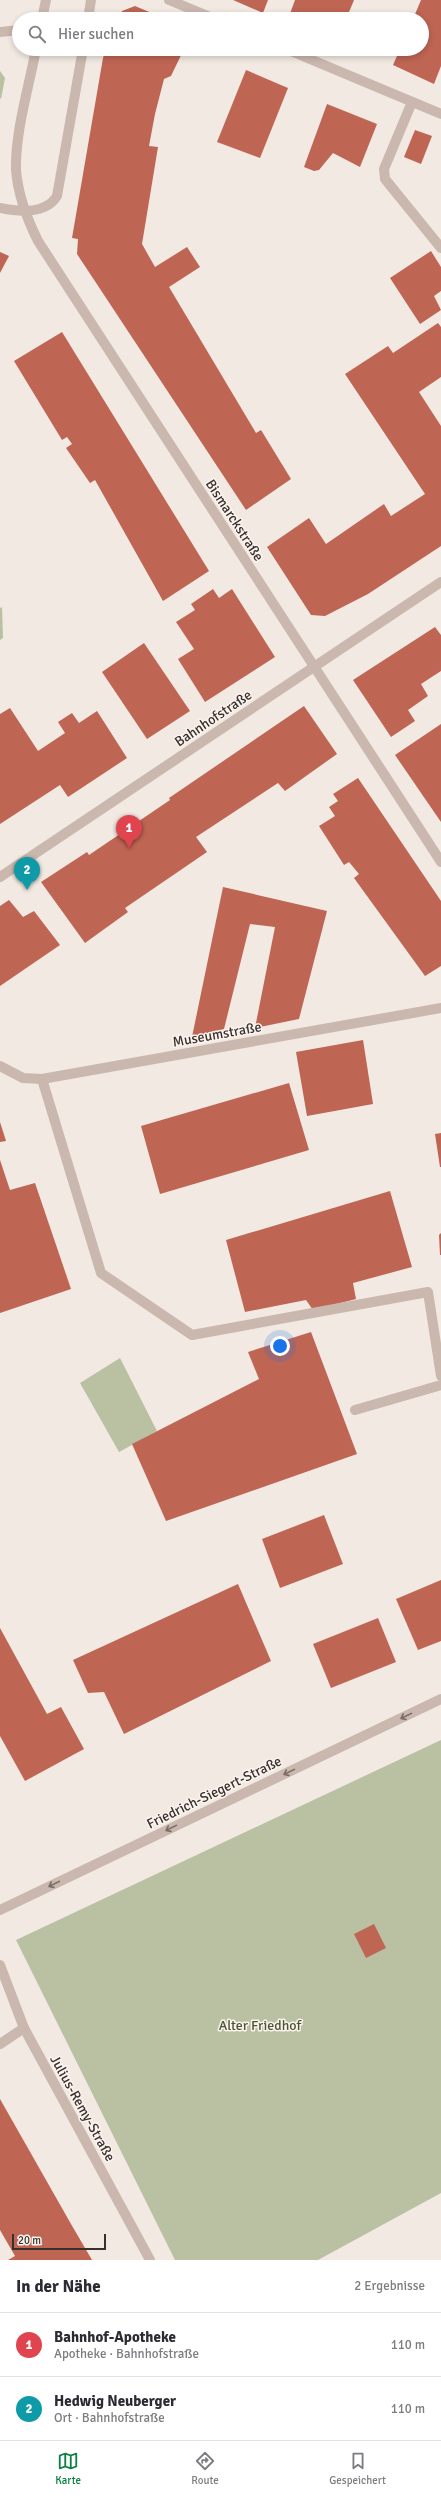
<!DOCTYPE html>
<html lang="de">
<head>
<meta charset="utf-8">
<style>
  body { margin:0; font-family:Signika,sans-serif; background:#f7f7f7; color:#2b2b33 }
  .scale { position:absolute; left:12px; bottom:10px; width:94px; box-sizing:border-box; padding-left:4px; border:2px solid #392f2c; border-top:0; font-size:11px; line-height:14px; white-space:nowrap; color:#392f2c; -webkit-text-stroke:3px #faf3ee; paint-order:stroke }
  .you { position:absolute; left:280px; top:1346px; width:14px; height:14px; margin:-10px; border:3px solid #fff; border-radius:50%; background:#1a73e8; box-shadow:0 0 0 6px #1a73e833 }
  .badge { display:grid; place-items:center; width:26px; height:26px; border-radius:50%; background:#0b8043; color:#fff; font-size:13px; font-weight:700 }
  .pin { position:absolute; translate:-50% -33px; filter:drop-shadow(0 1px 2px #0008) }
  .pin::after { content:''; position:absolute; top:21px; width:14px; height:12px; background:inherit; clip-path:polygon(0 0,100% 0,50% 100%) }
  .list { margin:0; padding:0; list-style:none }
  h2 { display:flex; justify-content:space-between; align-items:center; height:52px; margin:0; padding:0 16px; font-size:17px }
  h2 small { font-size:13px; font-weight:400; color:#7c7c81 }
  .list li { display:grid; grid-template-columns:26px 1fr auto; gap:12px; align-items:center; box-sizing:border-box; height:64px; padding:0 16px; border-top:1px solid #e1e1e2 }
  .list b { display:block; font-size:15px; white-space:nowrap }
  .list p { margin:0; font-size:13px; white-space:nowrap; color:#7c7c81 }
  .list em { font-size:13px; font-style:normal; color:#7c7c81 }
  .icon { flex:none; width:22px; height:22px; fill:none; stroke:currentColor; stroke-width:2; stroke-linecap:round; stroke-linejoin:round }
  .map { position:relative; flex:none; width:441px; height:2260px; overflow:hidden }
  .search { position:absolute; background:#fff; box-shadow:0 2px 6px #0003; left:12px; right:12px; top:12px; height:44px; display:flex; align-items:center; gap:10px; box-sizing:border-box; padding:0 14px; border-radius:22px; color:#7c7c81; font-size:15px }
  .sheet { height:180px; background:#fff }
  nav { display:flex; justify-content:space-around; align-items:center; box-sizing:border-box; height:56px; border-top:1px solid #e1e1e2; background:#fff; font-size:11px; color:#7c7c81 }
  nav a { display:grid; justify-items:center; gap:2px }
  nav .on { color:#0b8043 }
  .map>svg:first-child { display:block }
  .green { fill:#b9c1a2 }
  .building { fill:#be6554 }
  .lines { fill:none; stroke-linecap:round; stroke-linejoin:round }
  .minor { stroke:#cab8ae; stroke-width:10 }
  .oneway { stroke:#7a6d66 }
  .labels { text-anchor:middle; stroke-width:3; stroke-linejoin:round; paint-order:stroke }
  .street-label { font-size:14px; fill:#392f2c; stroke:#faf3ee }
  .park-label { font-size:14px; fill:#4b5631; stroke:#faf3ee }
</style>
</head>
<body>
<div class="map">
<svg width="441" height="2260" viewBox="0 0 441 2260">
  <rect width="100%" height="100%" fill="#f2e9e2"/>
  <g class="green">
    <path d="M0 71 5 78 1 99 0 98Z"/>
    <path d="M2 607 3 638 0 640V608Z"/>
    <path d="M120 1358 157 1431 119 1452 80 1383Z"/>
    <path d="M441 1740V2193L318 2260H175L16 1940Z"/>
  </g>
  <g class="building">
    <path d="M233 0H268L263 13Z"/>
    <path d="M295 0H354L347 17 352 19H288Z"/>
    <path d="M421 0H441V66L434 84 393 65 400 49H422V19H413Z"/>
    <path d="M135 6 166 19H119L122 11Z"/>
    <path d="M106 49H184L171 76 164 79 155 114 149 146 158 147 142 244 155 267 187 247 200 267 169 287 256 433 261 430 291 479 246 510 77 254 78 239 72 238 103 58Z"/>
    <path d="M246 70 288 88 260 158 217 142Z"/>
    <path d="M327 104 377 124 360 167 333 153 319 170 314 171 304 167Z"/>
    <path d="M415 130 432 136 421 164 404 157Z"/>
    <path d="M431 251 441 267V291L434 296 441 310 420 324 390 278Z"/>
    <path d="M0 252 9 256 0 273Z"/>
    <path d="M438 323 441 327V377L419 392 441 426V546L368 594 325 616 311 615 267 547 309 518 326 544 384 504 391 516 425 494 345 374 388 346 393 353Z"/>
    <path d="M62 332 209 571 163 601 95 480 90 483 66 448 72 444 67 437 62 440 14 361Z"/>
    <path d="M213 589 219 598 232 589 275 657 205 702 178 659 194 649 176 622 195 610 191 604Z"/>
    <path d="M435 627 441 635V671L421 684 428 696 408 710 415 721 391 737 353 680Z"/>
    <path d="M144 643 190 711 147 739 102 672Z"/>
    <path d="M304 706 337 754 285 791 278 783 196 837 207 852 125 908 128 912 85 943 41 882 87 852 89 855 170 800 169 798Z"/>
    <path d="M10 708 38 751 65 733 58 722 72 713 79 723 97 711 127 758 68 797 60 785 0 824V714Z"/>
    <path d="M441 724V822L395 755Z"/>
    <path d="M358 778 441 901V966L425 976 354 878 359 874 349 862 344 865 319 826 335 816 329 807 338 801 333 794Z"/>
    <path d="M223 887 327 911 299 1019 255 1028 275 927 250 924 224 1029 192 1037Z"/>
    <path d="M9 900 23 917 34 911 60 945 0 986V906Z"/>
    <path d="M363 1040 373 1104 307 1116 296 1052Z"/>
    <path d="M289 1083 309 1150 160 1194 141 1126Z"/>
    <path d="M0 1122 6 1141 0 1142Z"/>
    <path d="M441 1133V1167H440L435 1134Z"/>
    <path d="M0 1160 10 1190 35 1183 71 1289 0 1313Z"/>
    <path d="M390 1191 412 1267 353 1283 356 1299 313 1310 306 1300 245 1312 226 1240Z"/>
    <path d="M441 1233V1255H440L439 1235Z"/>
    <path d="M311 1332 357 1454 166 1521 132 1444 259 1379 248 1352Z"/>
    <path d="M324 1515 343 1564 280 1588 262 1539Z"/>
    <path d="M441 1580V1641L418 1650 396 1599Z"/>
    <path d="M238 1584 271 1661 124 1734 104 1692 88 1693 73 1660Z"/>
    <path d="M378 1618 396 1662 331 1688 313 1644Z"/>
    <path d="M0 1628 47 1714 61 1707 84 1749 25 1781 0 1736Z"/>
    <path d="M374 1924 386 1948 366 1958 354 1934Z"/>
    <path d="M0 2099 71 2224 92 2260H8L15 2256 0 2230Z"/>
  </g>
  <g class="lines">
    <g class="minor">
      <path d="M169 0 215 19"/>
      <path d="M42 19 46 0"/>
      <path d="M88 19 91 0"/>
      <path d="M0 32 19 30"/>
      <path d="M36 49C29 87 15 132 16 170 18 195 27 219 38 241L441 862"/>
      <path d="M286 49 441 114"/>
      <path d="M412 102 384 169 385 179 441 248"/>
      <path d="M0 208C19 212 46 214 57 196L83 49"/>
      <path d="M0 877 441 582"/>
      <path d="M0 1066 23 1078 42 1079 441 1008"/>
      <path d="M42 1079 101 1273 192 1335 428 1292 441 1376"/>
      <path d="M355 1410 441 1385"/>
      <path d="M0 1910 441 1699"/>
      <path d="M0 1965 24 2028 150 2260"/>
      <path d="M0 2044 24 2028"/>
    </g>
  </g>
  <defs><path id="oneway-shaft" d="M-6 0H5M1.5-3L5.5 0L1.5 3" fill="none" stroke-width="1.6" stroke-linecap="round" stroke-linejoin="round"/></defs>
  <g class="oneway">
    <use href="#oneway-shaft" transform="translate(406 1716) rotate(154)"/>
    <use href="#oneway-shaft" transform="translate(289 1772) rotate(154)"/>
    <use href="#oneway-shaft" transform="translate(171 1828) rotate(154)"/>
    <use href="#oneway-shaft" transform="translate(54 1884) rotate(154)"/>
  </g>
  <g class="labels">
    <g class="street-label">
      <text transform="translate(235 520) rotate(57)" y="5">Bismarckstraße</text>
      <text transform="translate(213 718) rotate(-34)" y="5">Bahnhofstraße</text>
      <text transform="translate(217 1034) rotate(-10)" y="5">Museumstraße</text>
      <text transform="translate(214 1792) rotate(-26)" y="5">Friedrich-Siegert-Straße</text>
      <text transform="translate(83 2108) rotate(61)" y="5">Julius-Remy-Straße</text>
    </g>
    <g class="park-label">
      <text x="260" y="2030">Alter Friedhof</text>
    </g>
  </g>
</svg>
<div class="scale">20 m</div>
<div class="you"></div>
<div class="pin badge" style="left:129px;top:848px;background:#e0444e">1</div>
<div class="pin badge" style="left:27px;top:890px;background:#0f9aa8">2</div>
<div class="search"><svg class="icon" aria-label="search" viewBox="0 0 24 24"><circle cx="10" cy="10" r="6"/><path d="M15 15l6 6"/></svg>Hier suchen</div>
</div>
<section class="sheet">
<h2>In der Nähe<small>2 Ergebnisse</small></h2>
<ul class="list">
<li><span class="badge" style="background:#e0444e">1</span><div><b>Bahnhof-Apotheke</b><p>Apotheke · Bahnhofstraße</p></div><em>110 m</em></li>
<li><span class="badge" style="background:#0f9aa8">2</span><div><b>Hedwig Neuberger</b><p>Ort · Bahnhofstraße</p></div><em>110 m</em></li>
</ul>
</section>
<nav>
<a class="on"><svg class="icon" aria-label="map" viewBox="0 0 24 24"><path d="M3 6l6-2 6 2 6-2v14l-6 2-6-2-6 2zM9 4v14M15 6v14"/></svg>Karte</a>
<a><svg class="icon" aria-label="directions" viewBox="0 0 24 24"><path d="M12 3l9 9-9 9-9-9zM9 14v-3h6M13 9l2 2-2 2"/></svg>Route</a>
<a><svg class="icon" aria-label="saved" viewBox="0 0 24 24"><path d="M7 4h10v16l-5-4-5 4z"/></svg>Gespeichert</a>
</nav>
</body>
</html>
